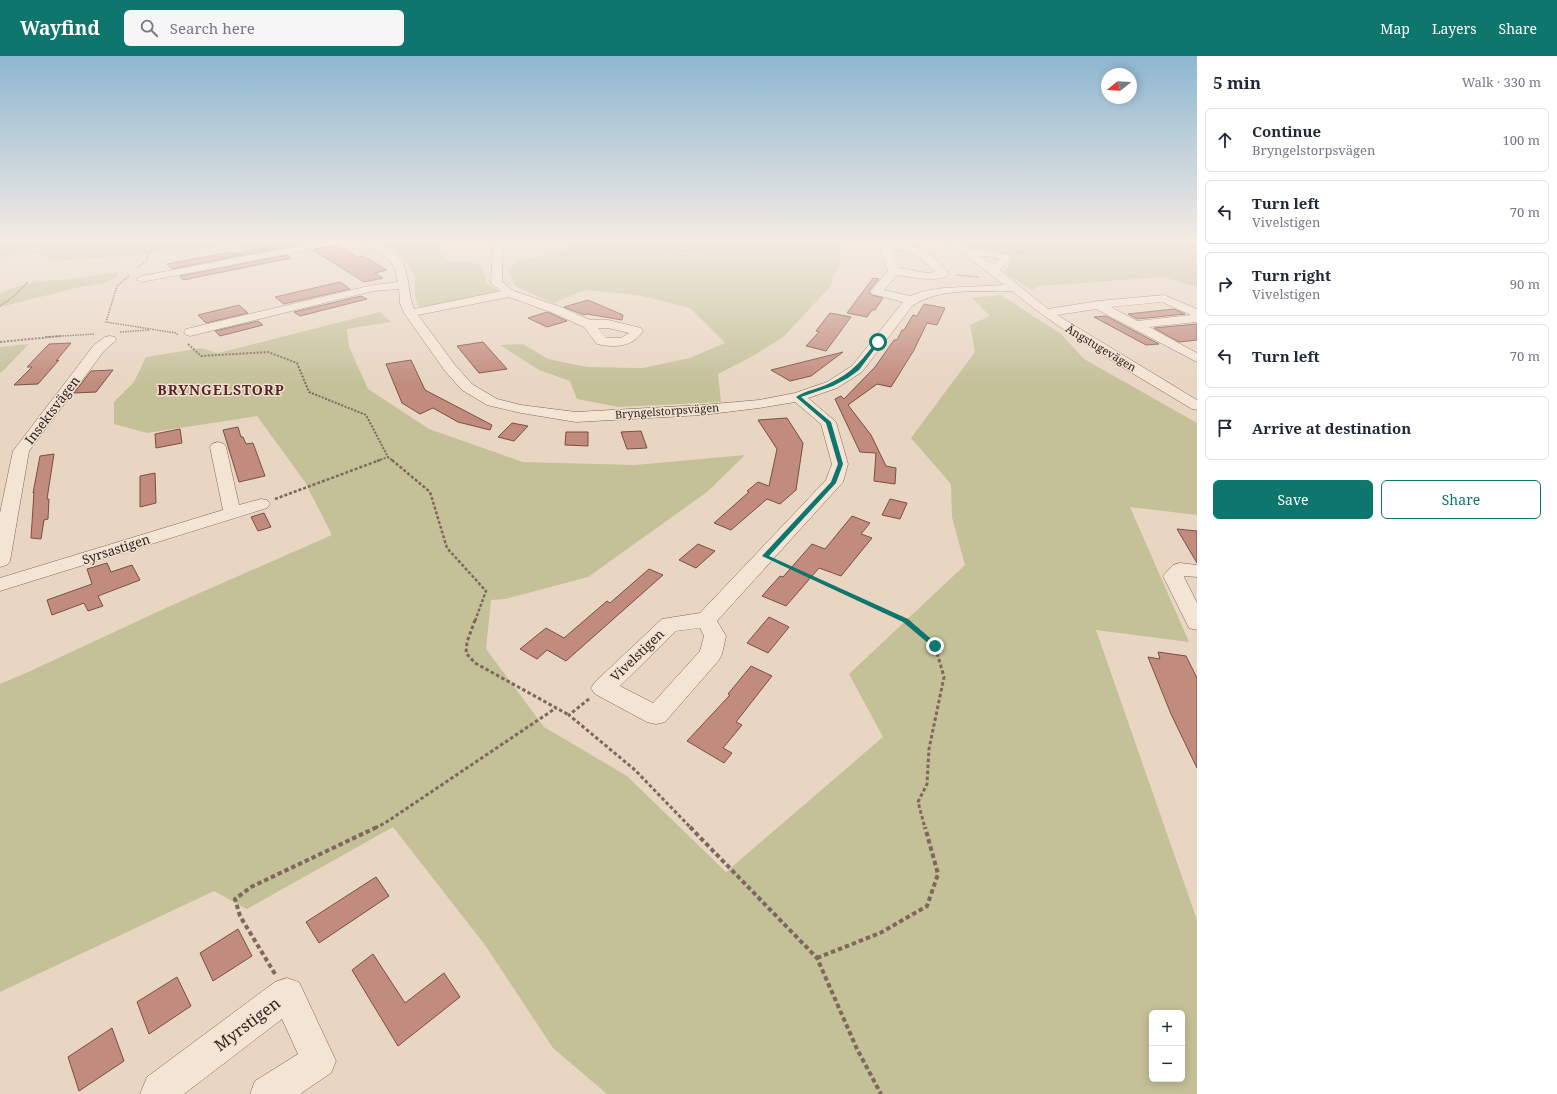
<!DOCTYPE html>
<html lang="en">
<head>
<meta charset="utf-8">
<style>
  body { margin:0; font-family:"Noto Serif",serif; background:#f6f6f7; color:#1f2937 }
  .controls { position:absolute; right:12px; bottom:12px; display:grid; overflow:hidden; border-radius:6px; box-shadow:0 2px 10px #0003 }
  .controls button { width:36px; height:36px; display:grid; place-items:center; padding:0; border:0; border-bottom:1px solid #e0e1e3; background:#fff; color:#1f2937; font:20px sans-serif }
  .compass { position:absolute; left:1101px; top:12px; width:36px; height:36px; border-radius:50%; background:#fff; box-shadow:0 2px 10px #0003; rotate:252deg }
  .stop { position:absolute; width:12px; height:12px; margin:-9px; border:3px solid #0f766e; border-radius:50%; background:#fff }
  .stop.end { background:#0f766e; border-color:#fff; box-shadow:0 1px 4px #0008 }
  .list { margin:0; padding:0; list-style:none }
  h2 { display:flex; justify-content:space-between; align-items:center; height:52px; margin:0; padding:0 16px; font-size:17px }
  h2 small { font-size:13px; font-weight:400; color:#747a83 }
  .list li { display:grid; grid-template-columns:26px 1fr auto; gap:12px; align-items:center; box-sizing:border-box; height:64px; margin:0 8px 8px; padding:0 8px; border:1px solid #e0e1e3; border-radius:6px }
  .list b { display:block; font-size:15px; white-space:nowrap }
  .list p { margin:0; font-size:13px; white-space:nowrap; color:#747a83 }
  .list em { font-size:13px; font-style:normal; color:#747a83 }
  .actions { display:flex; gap:8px; padding:12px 16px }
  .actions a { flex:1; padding:9px 0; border:1px solid #0f766e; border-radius:6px; text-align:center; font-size:14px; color:#0f766e }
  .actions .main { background:#0f766e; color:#fff }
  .icon { flex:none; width:22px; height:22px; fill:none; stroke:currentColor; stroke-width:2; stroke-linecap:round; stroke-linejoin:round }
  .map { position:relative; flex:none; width:1197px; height:1038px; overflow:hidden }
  header { display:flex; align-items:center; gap:24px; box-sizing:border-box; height:56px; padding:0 20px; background:#0f766e; color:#fff }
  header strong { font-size:19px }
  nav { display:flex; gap:22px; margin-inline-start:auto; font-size:14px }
  .search { width:280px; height:36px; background:#f6f6f7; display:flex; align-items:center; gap:10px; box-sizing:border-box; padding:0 14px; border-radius:6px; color:#747a83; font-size:15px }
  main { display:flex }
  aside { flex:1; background:#fff }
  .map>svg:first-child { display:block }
  .green { fill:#c4c098; fill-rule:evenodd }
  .building { fill:#c18b7d; stroke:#7b4f44 }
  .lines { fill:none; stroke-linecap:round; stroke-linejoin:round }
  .minor-casing { stroke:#7f675c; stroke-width:1 }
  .path-far4 { stroke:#7f675c; stroke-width:1.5; stroke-dasharray:1.5 1; stroke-linecap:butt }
  .path-far3 { stroke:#7f675c; stroke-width:2; stroke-dasharray:2 1.5; stroke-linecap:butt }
  .path-far2 { stroke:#7f675c; stroke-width:2.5; stroke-dasharray:3 2; stroke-linecap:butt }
  .path-far1 { stroke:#7f675c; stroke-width:3; stroke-dasharray:3.5 2.5; stroke-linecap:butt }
  .path { stroke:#7f675c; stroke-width:4; stroke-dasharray:4.5 3; stroke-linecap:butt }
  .minor { fill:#f4e4d4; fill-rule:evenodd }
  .route { fill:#0f766e }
  .labels { text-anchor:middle; stroke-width:3; stroke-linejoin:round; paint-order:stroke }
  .far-street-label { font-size:11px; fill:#31231e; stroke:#f0e1d1 }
  .street-label { font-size:13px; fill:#31231e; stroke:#f0e1d1 }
  .far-district-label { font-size:14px; font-weight:bold; letter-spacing:1px; fill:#582323; stroke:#f0e1d1 }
  .near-street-label { font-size:16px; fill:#31231e; stroke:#f0e1d1 }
</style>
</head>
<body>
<header>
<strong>Wayfind</strong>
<div class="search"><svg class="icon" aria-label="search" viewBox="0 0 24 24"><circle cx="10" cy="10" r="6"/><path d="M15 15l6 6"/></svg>Search here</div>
<nav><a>Map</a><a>Layers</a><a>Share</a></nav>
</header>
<main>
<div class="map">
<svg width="1197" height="1038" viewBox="0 0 1197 1038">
  <rect width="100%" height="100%" fill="#e8d5c2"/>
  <g class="green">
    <path d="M0 185H323L250 199 233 187 180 197 155 196 142 199 54 205 39 198 21 197 0 202Z"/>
    <path d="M393 185H435L441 199 449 206H468L481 209 487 228 498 234 490 239 420 252C412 242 417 232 414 220 410 204 394 195 381 188Z"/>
    <path d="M575 185H836L841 203 830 231 783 281 751 301 718 318 721 346 619 351 577 343 570 325 539 314 500 289 523 288 548 303 587 311 643 312 690 302 725 287 690 252 638 239 586 234 553 247 515 230 508 214 518 205 554 198 570 193Z"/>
    <path d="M958 185H1197V231L1163 221 1040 230 1031 234 1004 216 1009 209 1010 204 1008 201 972 194Z"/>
    <path d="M117 216V221L104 227 80 231 0 251V238C14 229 45 223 62 224Z"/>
    <path d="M1001 239 1061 278 1084 303 1197 367V459L1130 451 1189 586 1096 574 1197 864V1038H607L553 992 485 889 393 771 247 853 214 835 0 936V628L26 617 168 551 332 479 305 426 257 360 147 377 114 368V346L134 326 146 301 202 292 218 297 380 256 391 266 347 273 349 291 368 333 429 373 523 406 635 409 745 399 707 436 588 521 505 543 491 544 486 593 544 671 627 720 726 816 883 681 849 618 965 509 952 461 951 428 911 382 975 296 970 269 990 260 972 242ZM1152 957H1182V1023H1152Z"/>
    <path d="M29 288 3 315 0 317V291Z"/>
  </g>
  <g class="building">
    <path d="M338 189 356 201 363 200 387 214 375 217 383 222 364 226 313 194Z"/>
    <path d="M275 190 278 192 172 213 167 208 231 196 234 198Z"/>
    <path d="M288 199 291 202 183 224 180 220Z"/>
    <path d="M873 222 879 223 869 235V237L872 239 883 242 875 254H872L867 261 847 257Z"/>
    <path d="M340 226 350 233 284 248 275 241Z"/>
    <path d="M361 240 367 243 300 260 294 256Z"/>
    <path d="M588 244 623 259 622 264 587 258 584 259 564 251Z"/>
    <path d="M924 248 945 252 937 269 927 267 914 294 891 331 877 328 848 349 871 379 886 410 896 412 895 428 874 425 876 397 860 396 835 343 841 340 844 343 875 311 894 284H897L902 274H904L913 259 917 260Z"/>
    <path d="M239 249 248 257 206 267 198 259Z"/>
    <path d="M1174 253 1185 258 1137 263 1128 258Z"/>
    <path d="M547 256 552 258 567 265 547 271 528 262Z"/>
    <path d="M830 257 851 261 826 295 806 290 819 276 816 275Z"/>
    <path d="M1106 260 1159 288 1146 289 1094 261Z"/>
    <path d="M258 265 263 269 220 280 215 275Z"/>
    <path d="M1197 268V284L1179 286 1154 272Z"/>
    <path d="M483 286 507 313 479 317 457 290Z"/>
    <path d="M71 287 56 305 59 304 38 328 14 329 32 311H27L49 288Z"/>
    <path d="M843 296 811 320 790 325 771 314Z"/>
    <path d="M411 304 425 334 492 369 490 374 458 366 433 352 420 358 402 347 386 308Z"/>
    <path d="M113 314 96 336 74 337 91 315Z"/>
    <path d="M787 362 803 387 796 434 780 448 767 443 731 474 714 467 749 436 747 435 758 426 769 430 777 393 758 364Z"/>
    <path d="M512 367 528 370 514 385 498 381Z"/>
    <path d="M238 371 241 381H243L246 388 253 387 265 420 239 426 223 374Z"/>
    <path d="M180 373 182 387 156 392 155 378Z"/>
    <path d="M641 375 647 392 627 393 621 376Z"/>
    <path d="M566 376H588V390L565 389Z"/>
    <path d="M54 398 47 443H49L48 463 44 464 41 483 31 482 34 436 33 437 40 400Z"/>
    <path d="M155 417 156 447 140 451V420Z"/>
    <path d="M890 443 907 447 900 463 882 459Z"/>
    <path d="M264 457 271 471 258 475 251 461Z"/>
    <path d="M852 460 870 467 861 478 872 482 841 520 819 512 786 550 762 540 780 520 783 521 812 488 825 493Z"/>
    <path d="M1177 473 1197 475V507Z"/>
    <path d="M698 488 715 495 696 512 679 504Z"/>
    <path d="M107 507 111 516 132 509 140 524 98 540 103 550 88 555 84 547 52 559 47 544 92 528 87 513Z"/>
    <path d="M649 513 663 519 566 605 547 594 537 603 520 593 546 572 564 582 607 545 610 547Z"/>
    <path d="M769 561 789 571 768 597 747 587Z"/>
    <path d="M1158 596 1186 600 1197 622V712L1171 658 1148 601 1160 603Z"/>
    <path d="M751 610 772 620 736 666 742 669 723 692 732 697 724 707 687 685 730 639 728 638Z"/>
    <path d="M376 821 389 840 319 887 306 866Z"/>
    <path d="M238 873 252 900 213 925 200 897Z"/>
    <path d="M373 898 405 947 444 917 460 941 398 990 352 914Z"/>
    <path d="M177 921 191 950 149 978 137 946Z"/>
    <path d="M112 972 124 1005 79 1035 68 1001Z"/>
  </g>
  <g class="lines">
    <defs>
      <g id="minor">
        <path d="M324 185H343L338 188 142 226 136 223 142 220Z"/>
        <path d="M362 185C372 184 379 187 388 193 413 209 405 229 414 253L501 235 491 227 493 189 498 186 503 189 502 226 514 235 561 251 590 264H608L641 272 643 275C633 291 615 292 597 288L584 271 553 257 509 241 418 259 455 309 472 328 497 343 521 349 576 356 702 349 759 344 795 337 827 326 852 310 903 246 872 238 870 236 888 215 880 192 881 189C908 182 934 197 949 218 941 228 908 220 897 219L884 234 910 240 924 235 943 232 1004 229 947 185H958L971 194H989L1008 199 1010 204 1000 214 1048 253 1098 245 1164 239 1197 253V266L1149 271 1197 297V306L1096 253 1057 259 1197 344V354L1192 353C1131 316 1068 281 1012 235 980 236 940 231 912 250L862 316 837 332 808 342 836 366 848 408 843 426 717 565 726 580 722 598 719 604 665 666 656 668 647 666 595 638 591 632 595 626 662 563 700 557 826 424 832 408 821 368 795 346 759 352 702 359 576 366 521 357 487 349 462 334 445 315 404 257 400 247 399 233 373 235 190 280 186 279 184 276 186 273 373 229 398 226 395 213 389 204ZM891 194C911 192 922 203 935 216L927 217 899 212ZM980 200H989L1000 203 993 209ZM1162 246 1191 259 1137 265 1111 251ZM598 272H608L629 277 621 282H606ZM700 572 704 580 700 595 653 647 620 630 676 575Z"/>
        <path d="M110 280 115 281 116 284 104 295 29 395 10 505 7 509 0 511V457L13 395 94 289 105 281Z"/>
        <path d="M218 386 224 388 226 391 239 449 261 443 267 444 270 448 267 452 0 535V522L223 454 210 391 212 388Z"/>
        <path d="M1180 507 1197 509V521L1185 520 1184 521 1197 547V574L1189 572 1163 520 1173 509Z"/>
        <path d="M287 922 299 926 336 1005 331 1017 300 1038H250L255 1025 298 998 282 963 184 1038H140L147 1021 275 926Z"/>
      </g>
    </defs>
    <use href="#minor" class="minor-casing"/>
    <g class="path-far4">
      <path d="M652 185C666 197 691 196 708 191L705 185"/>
      <path d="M1132 185 1197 192"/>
      <path d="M0 190 40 185"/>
      <path d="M1016 197 1022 196 1026 191 1021 185"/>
      <path d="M137 212 146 205 149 197 161 185"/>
      <path d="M956 219 979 221"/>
      <path d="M129 220 117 230 106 266 176 277 178 279"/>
      <path d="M0 250 14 240 28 226"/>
      <path d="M120 276 149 274"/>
      <path d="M45 281 95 278"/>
    </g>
    <g class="path-far3">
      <path d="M0 286 61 280"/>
      <path d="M188 288 201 300 268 296 297 307 309 336 366 359 388 401 393 405"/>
      <path d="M377 405 388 401"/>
    </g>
    <g class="path-far2">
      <path d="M392 404 430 436 447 492 486 535 475 565"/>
      <path d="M275 443 380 404"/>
      <path d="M780 507 906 565"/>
    </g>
    <g class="path-far1">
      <path d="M475 564 467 586 466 597 475 607 569 659"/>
      <path d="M904 564 935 590 944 621 929 693 927 728 918 746 925 772"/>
      <path d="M589 643 569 659 635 714 691 772"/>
      <path d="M375 772 385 767 556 652"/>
    </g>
    <g class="path">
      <path d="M690 771 817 902 857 993 881 1038"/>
      <path d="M817 902 880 877 927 850 938 818 925 771"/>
      <path d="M275 918 240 860 235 843 251 831 377 771"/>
    </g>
    <use href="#minor" class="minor"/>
  </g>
  <linearGradient id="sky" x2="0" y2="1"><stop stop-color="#8db7d1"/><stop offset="0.56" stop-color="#f5ece4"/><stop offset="1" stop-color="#f5ece4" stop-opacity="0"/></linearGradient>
  <rect width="1197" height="330" fill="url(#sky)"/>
  <path class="route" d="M876 286H880L859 314 848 322 833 330 801 341 831 366 843 408 836 427 769 500 908 563 937 588V592L935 593 903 566 762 500 831 426 838 408 826 367 796 341C806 334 819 333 830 327 852 317 862 304 876 286Z"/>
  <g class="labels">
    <g class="far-street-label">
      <text transform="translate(1101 292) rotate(31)" y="4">Ängstugevägen</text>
      <text transform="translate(667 355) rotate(-4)" y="4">Bryngelstorpsvägen</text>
    </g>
    <g class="street-label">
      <text transform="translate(52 354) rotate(-53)" y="5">Insektsvägen</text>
      <text transform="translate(116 493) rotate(-18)" y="5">Syrsastigen</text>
      <text transform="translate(637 599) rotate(-44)" y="5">Vivelstigen</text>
    </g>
    <g class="far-district-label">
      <text x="221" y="339">BRYNGELSTORP</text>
    </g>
    <g class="near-street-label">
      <text transform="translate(247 968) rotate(-37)" y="6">Myrstigen</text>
    </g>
  </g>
</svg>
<div class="controls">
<button>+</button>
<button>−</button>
</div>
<svg class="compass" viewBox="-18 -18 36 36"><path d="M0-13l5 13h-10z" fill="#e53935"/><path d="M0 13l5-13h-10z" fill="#747a83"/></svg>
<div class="stop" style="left:878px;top:286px"></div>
<div class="stop end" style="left:935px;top:590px"></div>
</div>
<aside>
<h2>5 min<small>Walk · 330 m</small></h2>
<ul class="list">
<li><svg class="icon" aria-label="ahead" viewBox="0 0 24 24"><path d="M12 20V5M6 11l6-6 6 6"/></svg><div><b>Continue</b><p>Bryngelstorpsvägen</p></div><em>100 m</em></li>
<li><svg class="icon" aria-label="left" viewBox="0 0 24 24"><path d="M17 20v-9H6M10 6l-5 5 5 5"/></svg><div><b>Turn left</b><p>Vivelstigen</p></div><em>70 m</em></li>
<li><svg class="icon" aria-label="right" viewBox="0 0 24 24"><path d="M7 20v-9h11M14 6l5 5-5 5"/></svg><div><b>Turn right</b><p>Vivelstigen</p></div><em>90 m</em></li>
<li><svg class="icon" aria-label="left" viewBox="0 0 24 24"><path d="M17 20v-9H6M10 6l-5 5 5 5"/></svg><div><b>Turn left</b></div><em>70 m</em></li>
<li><svg class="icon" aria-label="arrive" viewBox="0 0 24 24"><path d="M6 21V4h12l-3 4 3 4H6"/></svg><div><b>Arrive at destination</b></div></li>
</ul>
<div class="actions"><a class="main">Save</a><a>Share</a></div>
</aside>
</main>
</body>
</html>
